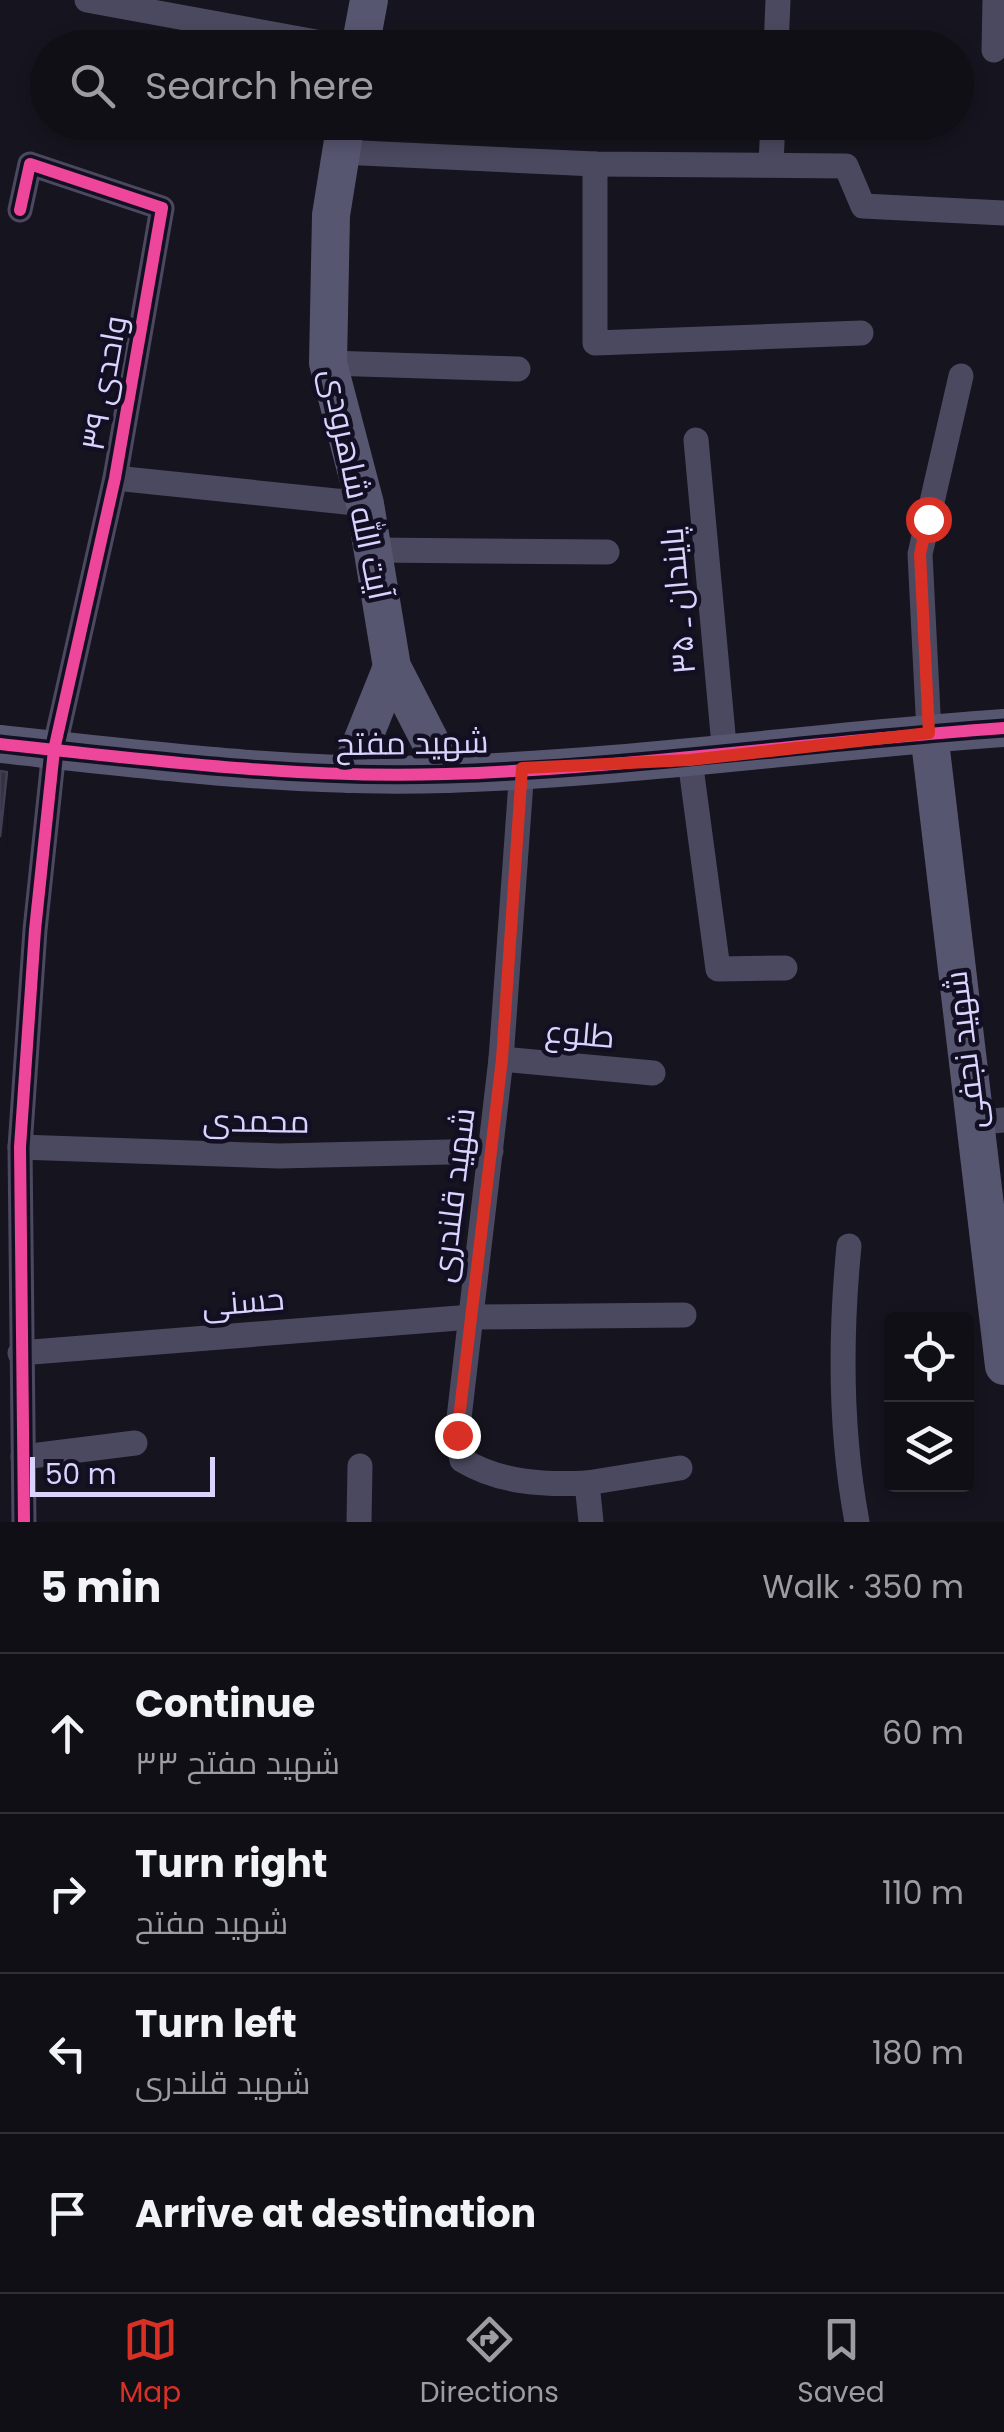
<!DOCTYPE html>
<html lang="en">
<head>
<meta charset="utf-8">
<style>
  body { margin:0; font-family:Poppins,Cairo,sans-serif; background:#19181f; color:#f1f3f6 }
  .controls { position:absolute; right:30px; bottom:30px; display:grid; overflow:hidden; border-radius:10px; box-shadow:0 5px 15px #0003 }
  .controls button { width:90px; height:90px; display:grid; place-items:center; padding:0; border:0; border-bottom:2px solid #302f35; background:#100f16; color:#f1f3f6; font:50px sans-serif }
  .scale { position:absolute; left:30px; bottom:25px; width:185px; box-sizing:border-box; padding-left:10px; border:5px solid #d9d3fe; border-top:0; font-size:28px; line-height:35px; white-space:nowrap; color:#d9d3fe; -webkit-text-stroke:8px #130f23; paint-order:stroke }
  .stop { position:absolute; width:30px; height:30px; margin:-22px; border:8px solid #d93025; border-radius:50%; background:#fff }
  .stop.end { background:#d93025; border-color:#fff; box-shadow:0 2px 10px #0008 }
  .list { margin:0; padding:0; list-style:none }
  h2 { display:flex; justify-content:space-between; align-items:center; height:130px; margin:0; padding:0 40px; font-size:42px }
  h2 small { font-size:32px; font-weight:400; color:#9c9ca1 }
  .list li { display:grid; grid-template-columns:65px 1fr auto; gap:30px; align-items:center; box-sizing:border-box; height:160px; padding:0 40px; border-top:2px solid #302f35 }
  .list b { display:block; font-size:38px; white-space:nowrap }
  .list p { margin:0; font-size:32px; white-space:nowrap; color:#9c9ca1 }
  .list em { font-size:32px; font-style:normal; color:#9c9ca1 }
  .icon { flex:none; width:55px; height:55px; fill:none; stroke:currentColor; stroke-width:2; stroke-linecap:round; stroke-linejoin:round }
  .map { position:relative; flex:none; width:1004px; height:1522px; overflow:hidden }
  .search { position:absolute; background:#100f16; box-shadow:0 5px 15px #0003; left:30px; right:30px; top:30px; height:110px; display:flex; align-items:center; gap:25px; box-sizing:border-box; padding:0 35px; border-radius:55px; color:#9c9ca1; font-size:38px }
  .sheet { height:770px; background:#100f16 }
  nav { display:flex; justify-content:space-around; align-items:center; box-sizing:border-box; height:140px; border-top:2px solid #302f35; background:#100f16; font-size:28px; color:#9c9ca1 }
  nav a { display:grid; justify-items:center; gap:5px }
  nav .on { color:#d93025 }
  .map>svg:first-child { display:block }
  .building { fill:#343241; stroke:#433e52; stroke-width:2.5; filter:url(#shadow) }
  .lines { fill:none; stroke-linecap:round; stroke-linejoin:round }
  .street { stroke:#4b495f; stroke-width:25 }
  .secondary { stroke:#575671; stroke-width:38 }
  .cycleway-casing { stroke:#130f23; stroke-width:19 }
  .cycleway { stroke:#ed469a; stroke-width:12 }
  .route { stroke:#d93025; stroke-width:12 }
  .labels { text-anchor:middle; stroke-width:9; stroke-linejoin:round; paint-order:stroke }
  .street-label { font-size:32px; fill:#d9d3fe; stroke:#130f23 }
</style>
</head>
<body>
<div class="map">
<svg width="1004" height="1522" viewBox="0 0 1004 1522">
  <defs>
    <filter id="shadow"><feDropShadow dx="9" dy="9" stdDeviation="0" flood-color="#0009"/></filter>
  </defs>
  <rect width="100%" height="100%" fill="#16141e"/>
  <path class="building" d="M0 771 7 772 0 837Z"/>
  <g class="lines">
    <g class="street">
      <path d="M87 0 349 48"/>
      <path d="M776 48 778 0"/>
      <path d="M994 50 995 0"/>
      <path d="M341 152 595 164 846 166 863 206 1004 213"/>
      <path d="M771 163 773 122"/>
      <path d="M595 164V343L861 333"/>
      <path d="M20 210 30 164 162 208 115 478 54 750 35 930 20 1147 24 1522"/>
      <path d="M328 363 518 369"/>
      <path d="M696 440 725 756"/>
      <path d="M115 478 365 504"/>
      <path d="M372 550 607 552"/>
      <path d="M929 733 920 554 961 376"/>
      <path d="M690 760 718 969 785 968"/>
      <path d="M522 768 501 1059 457 1435 462 1460C500 1483 544 1485 587 1483L591 1522"/>
      <path d="M501 1059 653 1073"/>
      <path d="M973 1123 1004 1120"/>
      <path d="M20 1147 279 1156 491 1151"/>
      <path d="M849 1246C840 1337 840 1431 857 1522"/>
      <path d="M20 1353 471 1317 684 1315"/>
      <path d="M23 1457 135 1443"/>
      <path d="M587 1483 680 1468"/>
      <path d="M359 1522 360 1466"/>
    </g>
    <g class="secondary">
      <path d="M360 48 369 0"/>
      <path d="M346 122 331 215 328 363 365 504 392 667 447 774"/>
      <path d="M929 733 1004 1366"/>
      <path d="M0 744C147 760 298 779 446 774 633 768 817 741 1004 728"/>
      <path d="M349 774 392 667"/>
    </g>
    <defs>
      <g id="cycleway">
        <path d="M20 210 30 164 162 208 115 478 54 750 35 930 20 1147 24 1522"/>
        <path d="M0 744C147 760 298 779 446 774 633 768 817 741 1004 728"/>
      </g>
    </defs>
    <use href="#cycleway" class="cycleway-casing"/>
    <use href="#cycleway" class="cycleway"/>
  </g>
  <g class="lines">
    <path class="route" d="M457 1435 502 1059 522 768 690 760 929 733 920 554 928 519"/>
  </g>
  <g class="labels">
    <g class="street-label">
      <text transform="translate(104 383) rotate(-80)" y="11">واحدی ۳۹</text>
      <text transform="translate(356 484) rotate(78)" y="11">آیت الله شاهرودی</text>
      <text transform="translate(678 601) rotate(-95)" y="11">پایندان ـ ۳۵</text>
      <text transform="translate(412 743) rotate(-1)" y="11">شهید مفتح</text>
      <text transform="translate(580 1034) rotate(5)" y="11">طلوع</text>
      <text transform="translate(965 1050) rotate(-97)" y="11">شهید نجفی</text>
      <text transform="translate(256 1121) rotate(1)" y="11">محمدی</text>
      <text transform="translate(453 1195) rotate(-83)" y="11">شهید قلندری</text>
      <text transform="translate(243 1302) rotate(-5)" y="11">حسنی</text>
    </g>
  </g>
</svg>
<div class="controls">
<button><svg class="icon" aria-label="locate" viewBox="0 0 24 24"><circle cx="12" cy="12" r="6"/><path d="M12 2v4M12 18v4M2 12h4M18 12h4"/></svg></button>
<button><svg class="icon" aria-label="layers" viewBox="0 0 24 24"><path d="M12 4l9 5-9 5-9-5zM3 14l9 5 9-5"/></svg></button>
</div>
<div class="scale">50 m</div>
<div class="stop" style="left:928px;top:519px"></div>
<div class="stop end" style="left:457px;top:1435px"></div>
<div class="search"><svg class="icon" aria-label="search" viewBox="0 0 24 24"><circle cx="10" cy="10" r="6"/><path d="M15 15l6 6"/></svg>Search here</div>
</div>
<section class="sheet">
<h2>5 min<small>Walk · 350 m</small></h2>
<ul class="list">
<li><svg class="icon" aria-label="ahead" viewBox="0 0 24 24"><path d="M12 20V5M6 11l6-6 6 6"/></svg><div><b>Continue</b><p>شهید مفتح ۳۳</p></div><em>60 m</em></li>
<li><svg class="icon" aria-label="right" viewBox="0 0 24 24"><path d="M7 20v-9h11M14 6l5 5-5 5"/></svg><div><b>Turn right</b><p>شهید مفتح</p></div><em>110 m</em></li>
<li><svg class="icon" aria-label="left" viewBox="0 0 24 24"><path d="M17 20v-9H6M10 6l-5 5 5 5"/></svg><div><b>Turn left</b><p>شهید قلندری</p></div><em>180 m</em></li>
<li><svg class="icon" aria-label="arrive" viewBox="0 0 24 24"><path d="M6 21V4h12l-3 4 3 4H6"/></svg><div><b>Arrive at destination</b></div></li>
</ul>
</section>
<nav>
<a class="on"><svg class="icon" aria-label="map" viewBox="0 0 24 24"><path d="M3 6l6-2 6 2 6-2v14l-6 2-6-2-6 2zM9 4v14M15 6v14"/></svg>Map</a>
<a><svg class="icon" aria-label="directions" viewBox="0 0 24 24"><path d="M12 3l9 9-9 9-9-9zM9 14v-3h6M13 9l2 2-2 2"/></svg>Directions</a>
<a><svg class="icon" aria-label="saved" viewBox="0 0 24 24"><path d="M7 4h10v16l-5-4-5 4z"/></svg>Saved</a>
</nav>
</body>
</html>
